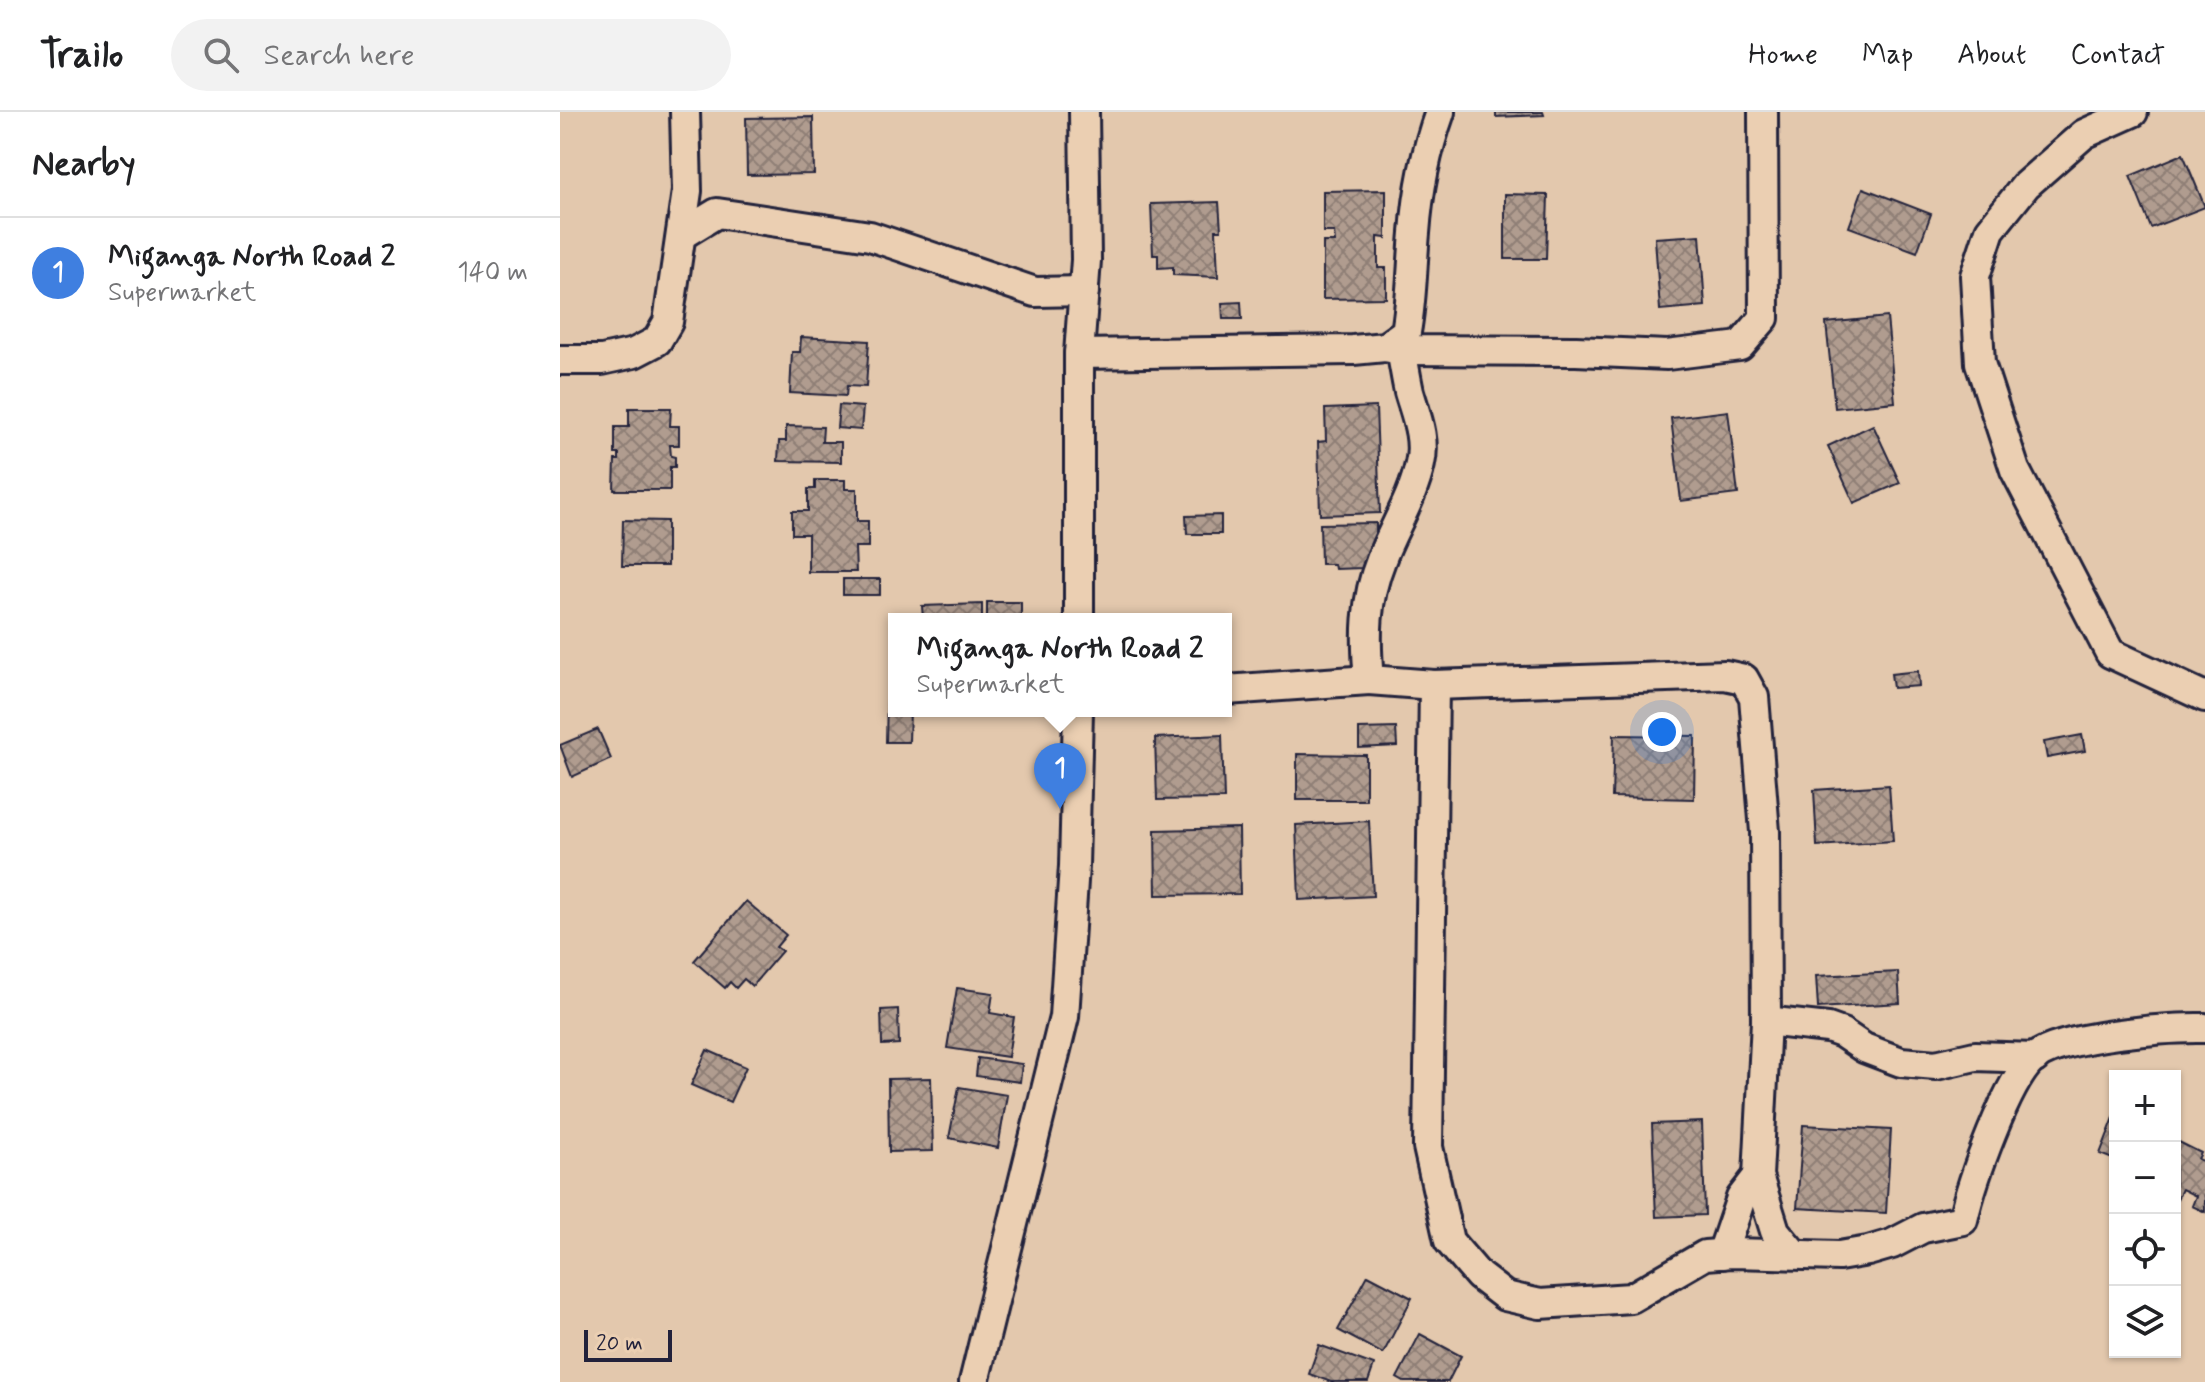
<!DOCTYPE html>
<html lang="en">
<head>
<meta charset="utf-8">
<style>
  body { margin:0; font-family:Mynerve,sans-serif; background:#f2f2f2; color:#202124 }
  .controls { position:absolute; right:24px; bottom:24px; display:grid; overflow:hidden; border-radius:0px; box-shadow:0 2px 6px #0004 }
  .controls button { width:72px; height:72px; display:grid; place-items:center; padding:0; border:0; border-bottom:2px solid #e0e0e0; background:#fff; color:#202124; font:40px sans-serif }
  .scale { position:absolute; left:24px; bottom:20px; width:88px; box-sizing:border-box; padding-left:8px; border:4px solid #22223b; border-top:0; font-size:22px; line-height:28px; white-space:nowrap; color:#22223b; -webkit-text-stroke:6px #ebcfb2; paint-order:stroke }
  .you { position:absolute; left:1102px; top:620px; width:28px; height:28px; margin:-20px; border:6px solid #fff; border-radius:50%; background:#1a73e8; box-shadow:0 0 0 12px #1a73e833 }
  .badge { display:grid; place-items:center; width:52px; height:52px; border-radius:50%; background:#0b8043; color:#fff; font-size:26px; font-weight:700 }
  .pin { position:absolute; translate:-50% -66px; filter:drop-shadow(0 2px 4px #0008) }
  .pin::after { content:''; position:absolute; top:42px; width:28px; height:24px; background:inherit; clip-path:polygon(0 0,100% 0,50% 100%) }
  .popup { position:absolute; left:328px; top:501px; width:344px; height:104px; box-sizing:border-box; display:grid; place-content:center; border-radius:0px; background:#fff; filter:drop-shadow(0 2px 6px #0005); font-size:26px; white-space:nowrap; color:#757577 }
  .popup b { font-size:30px; color:#202124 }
  .popup::after { content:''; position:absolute; left:50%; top:100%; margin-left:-16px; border:16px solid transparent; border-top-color:#fff }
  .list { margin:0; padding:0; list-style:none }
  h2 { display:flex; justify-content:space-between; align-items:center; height:104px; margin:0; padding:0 32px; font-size:34px }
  h2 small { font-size:26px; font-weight:400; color:#757577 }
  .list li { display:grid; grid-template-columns:52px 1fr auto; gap:24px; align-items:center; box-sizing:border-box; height:112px; padding:0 32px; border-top:2px solid #e0e0e0 }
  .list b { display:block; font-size:30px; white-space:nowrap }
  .list p { margin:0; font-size:26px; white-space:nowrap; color:#757577 }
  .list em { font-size:26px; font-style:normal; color:#757577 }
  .icon { flex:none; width:44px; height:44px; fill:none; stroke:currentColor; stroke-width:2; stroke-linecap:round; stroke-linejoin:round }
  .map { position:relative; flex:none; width:1645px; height:1270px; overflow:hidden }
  header { display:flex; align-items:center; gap:48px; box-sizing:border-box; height:112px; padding:0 40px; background:#fff; border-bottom:2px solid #e0e0e0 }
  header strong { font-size:38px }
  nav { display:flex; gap:44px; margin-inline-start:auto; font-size:28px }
  .search { width:560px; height:72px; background:#f2f2f2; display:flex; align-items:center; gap:20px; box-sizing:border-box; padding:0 28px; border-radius:44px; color:#757577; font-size:30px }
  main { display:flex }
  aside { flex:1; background:#fff }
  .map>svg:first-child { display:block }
  .building { fill:url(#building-cross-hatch); stroke:#22223b; stroke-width:2 }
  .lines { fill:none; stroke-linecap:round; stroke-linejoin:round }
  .street-casing { stroke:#22223b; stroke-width:34 }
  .street { stroke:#ebcfb2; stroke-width:28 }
</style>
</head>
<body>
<header>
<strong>Trailo</strong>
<div class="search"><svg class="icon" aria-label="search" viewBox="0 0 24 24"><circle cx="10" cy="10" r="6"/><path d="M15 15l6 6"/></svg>Search here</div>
<nav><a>Home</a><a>Map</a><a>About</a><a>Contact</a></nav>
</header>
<main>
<aside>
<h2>Nearby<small></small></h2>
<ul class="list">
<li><span class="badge" style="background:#3f7fe0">1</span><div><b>Miganga North Road 2</b><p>Supermarket</p></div><em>140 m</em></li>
</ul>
</aside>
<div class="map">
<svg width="1645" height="1270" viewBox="0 0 1645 1270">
  <defs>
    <pattern id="building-cross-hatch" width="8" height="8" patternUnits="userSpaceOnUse" patternTransform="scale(2)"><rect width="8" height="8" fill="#b09c8f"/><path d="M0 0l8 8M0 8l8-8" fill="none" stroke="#8f7f76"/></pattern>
  </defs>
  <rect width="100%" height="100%" fill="#e3c8ad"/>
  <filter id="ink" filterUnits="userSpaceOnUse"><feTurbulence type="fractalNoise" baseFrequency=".0125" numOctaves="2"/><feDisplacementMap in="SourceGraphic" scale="16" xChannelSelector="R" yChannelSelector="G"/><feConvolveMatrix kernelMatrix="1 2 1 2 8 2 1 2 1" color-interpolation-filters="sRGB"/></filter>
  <g filter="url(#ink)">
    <g class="building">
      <path d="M936 0H983L984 3 936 5Z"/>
      <path d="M253 5 254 62 187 63 186 6Z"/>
      <path d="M1623 42 1645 95 1591 116 1570 64Z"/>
      <path d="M1303 76 1371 102 1357 140 1289 115Z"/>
      <path d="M826 78V126L818 125V156H826V186L763 187V130H775L774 120H763V79Z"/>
      <path d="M945 82 988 83 986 147H945Z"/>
      <path d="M659 90 661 118H656L658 165 613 163V155L598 156V143H593L591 92Z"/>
      <path d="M1140 123 1145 194 1100 198 1095 126Z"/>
      <path d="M681 190 682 207H663L662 191Z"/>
      <path d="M1327 205 1335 290 1275 296 1266 211Z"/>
      <path d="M241 225 309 229 306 275 287 274 286 284 230 281 232 240H240Z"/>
      <path d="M279 293 303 295 301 318 277 316Z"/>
      <path d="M816 295 820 401 760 403 758 330 766 329 765 297Z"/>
      <path d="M69 296H111L110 314H119V333H110L111 344 115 345V355H110V378H54L55 348H59V342H55V315H69Z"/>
      <path d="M1168 299 1178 382 1121 389 1111 306Z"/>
      <path d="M1313 313 1340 371 1294 391 1268 334Z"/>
      <path d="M226 314 263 315 262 330H281V350L218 349 219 329H226Z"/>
      <path d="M255 368H285V377H297V409H308V435H295L296 460H248V422H232V399H248V377H255Z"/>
      <path d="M661 403V422H627L626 404Z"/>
      <path d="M63 408 107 409V454H62Z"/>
      <path d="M816 411V450L803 451V456L775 457 774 452H761L760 412Z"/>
      <rect x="283" y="467" width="37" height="16"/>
      <rect x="427" y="490" width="34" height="17"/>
      <path d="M422 492V507H363L362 494Z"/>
      <path d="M1358 559 1359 574 1333 576 1331 562Z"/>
      <path d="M327 586H334V599H350L349 630H326Z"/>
      <path d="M836 616 837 634 799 636V617Z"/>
      <path d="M38 617 51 647 12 665 0 633Z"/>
      <path d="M662 623 664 687 597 688 595 626Z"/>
      <path d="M1054 623 1135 624 1134 687 1052 685Z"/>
      <path d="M1522 623 1525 639 1487 646 1484 630Z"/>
      <path d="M737 642 806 643V688H737Z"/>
      <path d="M1329 673 1333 729 1257 734 1254 678Z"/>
      <path d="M809 709 813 784 739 788 736 713Z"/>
      <path d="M679 716 680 782 596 783 595 718Z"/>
      <path d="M186 789 226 823 216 835 222 839 192 874 184 867 176 876 170 870 165 876 134 849Z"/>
      <path d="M1338 860 1340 891 1258 896 1256 864Z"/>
      <path d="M397 876 433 881 430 901 454 905 448 945 387 936Z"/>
      <path d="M338 897 339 932 322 933 321 898Z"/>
      <path d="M147 938 186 955 170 990 131 973Z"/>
      <path d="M418 946 462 952 460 970 416 964Z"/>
      <path d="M371 966 373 1039 329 1040 328 967Z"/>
      <path d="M399 975 447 983 438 1036 389 1026Z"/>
      <path d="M1555 1003V1048L1540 1042Z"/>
      <path d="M1142 1010 1145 1103 1096 1105 1092 1012Z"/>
      <path d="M1243 1013 1331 1018 1326 1101 1237 1096Z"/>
      <path d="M1615 1028 1641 1041 1638 1047 1645 1050V1100L1632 1094 1636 1084 1622 1077 1617 1087 1615 1086Z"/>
      <path d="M808 1163 852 1186 823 1242 778 1218Z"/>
      <path d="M860 1222 901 1244 888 1270H844L837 1266Z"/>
      <path d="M759 1233 814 1253 808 1270H771L749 1262Z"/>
    </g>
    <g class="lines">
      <defs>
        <g id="street">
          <path d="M1573 0 1524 22 1466 73 1430 118 1415 164 1420 251 1455 358 1550 541 1645 585"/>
          <path d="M121 123 157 101 310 124 475 180 524 179"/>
          <path d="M825 235 841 238 1016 239 1107 243 1180 234 1204 206 1203 0"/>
          <path d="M519 242 793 238 825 235 846 220C852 187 852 154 855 121 858 79 866 39 880 0"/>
          <path d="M0 248H42L74 241 97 229 108 210 127 79 125 0"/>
          <path d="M519 507V242L526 148 524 0"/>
          <path d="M809 568 874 573 1165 563 1184 567 1194 585 1205 720 1206 909 1198 1064 1215 1119 1234 1142"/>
          <path d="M874 573 868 1035 889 1129 919 1164 945 1184 980 1192 1071 1186 1145 1143 1172 1141 1279 1144 1308 1139 1332 1132 1363 1116 1403 1108C1411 1072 1447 967 1475 945 1503 924 1609 915 1645 916"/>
          <path d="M666 578 809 568C805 526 805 488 821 448 833 416 853 386 860 352 866 327 856 304 849 280 846 266 844 252 841 238"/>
          <path d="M1206 909 1268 916 1282 921 1304 936 1341 950 1376 953 1415 944 1475 946"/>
          <path d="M1162 1142 1181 1086 1198 1064"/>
          <path d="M414 1270 504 905 514 754 518 599"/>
        </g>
      </defs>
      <use href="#street" class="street-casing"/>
      <use href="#street" class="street"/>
    </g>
  </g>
</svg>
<div class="controls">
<button>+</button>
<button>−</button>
<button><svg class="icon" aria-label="locate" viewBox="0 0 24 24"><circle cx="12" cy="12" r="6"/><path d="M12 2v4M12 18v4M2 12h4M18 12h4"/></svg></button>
<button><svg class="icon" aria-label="layers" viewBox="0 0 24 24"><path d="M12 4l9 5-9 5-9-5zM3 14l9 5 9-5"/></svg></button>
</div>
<div class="scale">20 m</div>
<div class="you"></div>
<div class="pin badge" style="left:500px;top:697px;background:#3f7fe0">1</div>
<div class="popup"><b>Miganga North Road 2</b>Supermarket</div>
</div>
</main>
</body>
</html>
